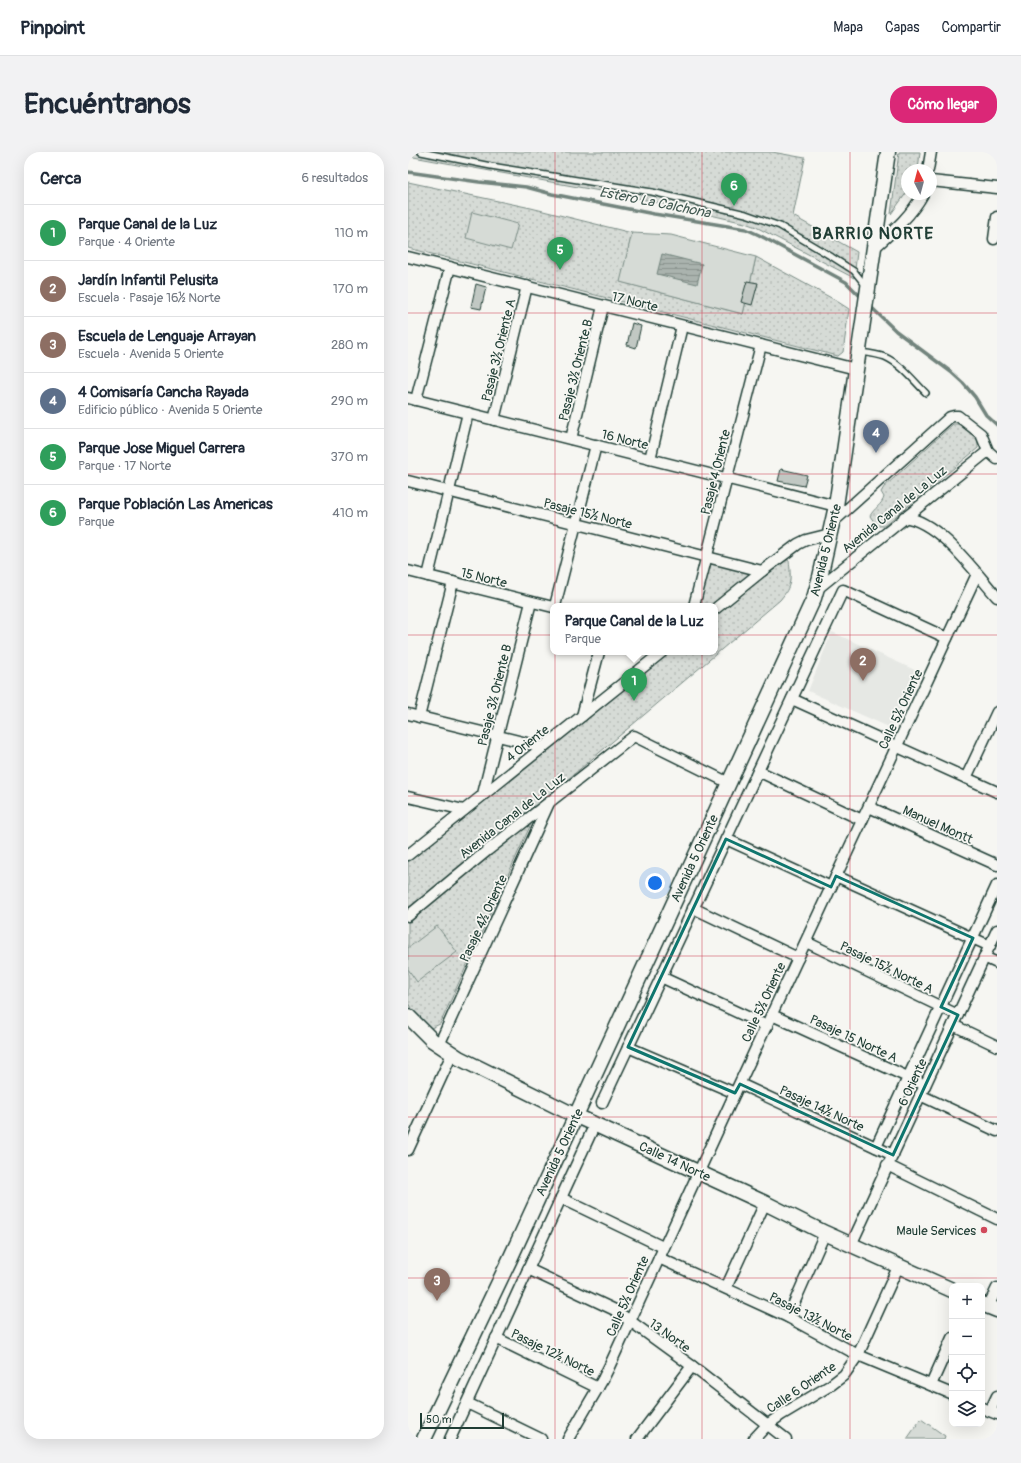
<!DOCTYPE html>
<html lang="es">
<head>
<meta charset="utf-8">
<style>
  body { margin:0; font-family:Pangolin,sans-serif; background:#f2f2f3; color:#1f2937 }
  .controls { position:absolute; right:12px; bottom:12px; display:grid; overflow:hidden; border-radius:8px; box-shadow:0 4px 16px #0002 }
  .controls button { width:36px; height:36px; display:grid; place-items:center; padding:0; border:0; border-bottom:1px solid #e0e1e3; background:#fff; color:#1f2937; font:20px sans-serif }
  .compass { position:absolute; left:493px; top:12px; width:36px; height:36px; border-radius:50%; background:#fff; box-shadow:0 4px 16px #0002; rotate:354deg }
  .scale { position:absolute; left:12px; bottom:10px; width:84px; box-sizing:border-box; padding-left:4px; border:2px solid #1f3d34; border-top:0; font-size:11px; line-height:14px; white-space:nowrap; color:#1f3d34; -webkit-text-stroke:3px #f6f6f2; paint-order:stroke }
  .you { position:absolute; left:247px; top:731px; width:14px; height:14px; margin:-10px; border:3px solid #fff; border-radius:50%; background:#1a73e8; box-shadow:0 0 0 6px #1a73e833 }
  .badge { display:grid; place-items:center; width:26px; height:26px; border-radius:50%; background:#db2777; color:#fff; font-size:13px; font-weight:700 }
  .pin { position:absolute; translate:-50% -33px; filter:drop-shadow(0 1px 2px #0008) }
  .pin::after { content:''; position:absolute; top:21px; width:14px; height:12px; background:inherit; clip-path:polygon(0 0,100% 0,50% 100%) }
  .popup { position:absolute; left:142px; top:451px; width:168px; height:52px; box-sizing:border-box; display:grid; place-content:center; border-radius:8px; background:#fff; filter:drop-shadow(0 1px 3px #0005); font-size:13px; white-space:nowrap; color:#747a83 }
  .popup b { font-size:15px; color:#1f2937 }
  .popup::after { content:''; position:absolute; left:50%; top:100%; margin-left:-8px; border:8px solid transparent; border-top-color:#fff }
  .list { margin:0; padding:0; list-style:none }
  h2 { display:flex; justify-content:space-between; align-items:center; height:52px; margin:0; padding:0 16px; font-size:17px }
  h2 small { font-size:13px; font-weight:400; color:#747a83 }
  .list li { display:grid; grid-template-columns:26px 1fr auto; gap:12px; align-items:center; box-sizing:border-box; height:56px; padding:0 16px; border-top:1px solid #e0e1e3 }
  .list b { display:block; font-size:15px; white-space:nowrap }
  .list p { margin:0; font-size:13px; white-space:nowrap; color:#747a83 }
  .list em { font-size:13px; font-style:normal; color:#747a83 }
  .icon { flex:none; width:22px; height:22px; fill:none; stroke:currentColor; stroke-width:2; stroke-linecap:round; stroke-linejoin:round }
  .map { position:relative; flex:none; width:589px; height:1287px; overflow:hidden; border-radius:16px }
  header { display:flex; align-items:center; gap:24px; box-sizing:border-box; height:56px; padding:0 20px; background:#fff; border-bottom:1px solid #e0e1e3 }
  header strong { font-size:19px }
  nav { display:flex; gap:22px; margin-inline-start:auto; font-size:14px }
  .intro { display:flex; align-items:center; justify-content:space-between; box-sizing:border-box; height:96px; padding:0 24px }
  h1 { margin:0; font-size:28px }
  .button { padding:10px 18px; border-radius:16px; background:#db2777; color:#fff; font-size:14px; font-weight:700 }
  main { display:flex; gap:24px; padding:0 24px }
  aside { flex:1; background:#fff; border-radius:16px; box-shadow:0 4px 16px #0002 }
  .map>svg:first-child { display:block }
  .built { fill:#e6e8e4 }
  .green { fill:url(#green-dots); stroke:#7a8c85 }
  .pitch { fill:#d6dbd6; stroke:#7a8c85 }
  .water { fill:url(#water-rules); stroke:#72847d }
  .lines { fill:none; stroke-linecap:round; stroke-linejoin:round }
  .stream { stroke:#72847d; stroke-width:3.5 }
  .building { fill:#c1c8c3; stroke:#1f3d34 }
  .lane-casing { stroke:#1f3d34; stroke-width:8 }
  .street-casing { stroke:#1f3d34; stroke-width:13 }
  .secondary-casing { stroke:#1f3d34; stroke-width:17 }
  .lane { stroke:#f6f6f2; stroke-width:5 }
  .street { stroke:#f6f6f2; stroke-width:10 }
  .secondary { stroke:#f6f6f2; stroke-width:14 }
  .marked { fill:none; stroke:#0f766e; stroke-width:3; stroke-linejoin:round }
  .grid { fill:none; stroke:#d1495b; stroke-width:1; stroke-opacity:0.55 }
  .poi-dot { fill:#d1495b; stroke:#f6f6f2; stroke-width:1.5 }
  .labels { text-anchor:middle; stroke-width:3.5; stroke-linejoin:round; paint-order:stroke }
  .street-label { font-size:13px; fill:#1f3d34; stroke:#f6f6f2 }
  .poi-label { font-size:13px; fill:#1f3d34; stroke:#f6f6f2; text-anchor:end }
  .water-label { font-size:14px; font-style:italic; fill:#425a52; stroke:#f6f6f2 }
  .district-label { font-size:17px; font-weight:bold; letter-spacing:1px; fill:#1f3d34; stroke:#f6f6f2 }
</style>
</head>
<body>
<header>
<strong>Pinpoint</strong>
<nav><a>Mapa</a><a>Capas</a><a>Compartir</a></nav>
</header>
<div class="intro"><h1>Encuéntranos</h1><a class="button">Cómo llegar</a></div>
<main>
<aside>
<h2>Cerca<small>6 resultados</small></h2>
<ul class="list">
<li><span class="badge" style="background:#2e9e5b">1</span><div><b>Parque Canal de la Luz</b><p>Parque · 4 Oriente</p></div><em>110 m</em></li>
<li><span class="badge" style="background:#8d6e63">2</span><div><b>Jardín Infantil Pelusita</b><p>Escuela · Pasaje 16½ Norte</p></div><em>170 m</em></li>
<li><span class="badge" style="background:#8d6e63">3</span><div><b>Escuela de Lenguaje Arrayan</b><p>Escuela · Avenida 5 Oriente</p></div><em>280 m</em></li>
<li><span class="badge" style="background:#5c6f8a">4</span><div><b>4 Comisaría Cancha Rayada</b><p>Edificio público · Avenida 5 Oriente</p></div><em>290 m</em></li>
<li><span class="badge" style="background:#2e9e5b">5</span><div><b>Parque Jose Miguel Carrera</b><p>Parque · 17 Norte</p></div><em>370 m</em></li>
<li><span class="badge" style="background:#2e9e5b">6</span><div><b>Parque Población Las Americas</b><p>Parque</p></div><em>410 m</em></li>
</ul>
</aside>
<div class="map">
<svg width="589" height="1287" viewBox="0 0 589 1287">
  <defs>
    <pattern id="green-dots" width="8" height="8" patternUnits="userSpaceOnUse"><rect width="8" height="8" fill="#d6dbd6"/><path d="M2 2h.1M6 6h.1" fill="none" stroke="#b7bdb8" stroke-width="1.8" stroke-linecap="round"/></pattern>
    <pattern id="water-rules" width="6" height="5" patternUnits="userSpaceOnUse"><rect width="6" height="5" fill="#aab3ae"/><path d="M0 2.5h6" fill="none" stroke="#8a938e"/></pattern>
  </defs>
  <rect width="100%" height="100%" fill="#f6f6f2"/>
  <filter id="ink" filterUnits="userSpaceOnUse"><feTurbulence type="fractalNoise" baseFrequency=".025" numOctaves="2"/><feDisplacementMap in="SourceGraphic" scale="8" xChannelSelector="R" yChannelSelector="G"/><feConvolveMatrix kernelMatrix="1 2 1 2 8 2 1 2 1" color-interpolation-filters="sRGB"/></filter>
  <g filter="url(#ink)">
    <path class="built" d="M424 480 511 520 483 576 400 539Z"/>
    <g class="green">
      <path d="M0 0H364L397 6 385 64 449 100 446 126 348 75 337 71 225 45 0 4Z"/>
      <path d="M491 0H512L510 18H499V40L483 62Z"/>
      <path d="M0 30 123 56 224 81 213 130 335 162 348 105 427 148 441 157 435 200 430 204 0 96Z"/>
      <path d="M545 272H551L570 288V296L476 374H469L462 364C466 356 474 353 476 345L473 340 476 335Z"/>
      <path d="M376 408H381C383 427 384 434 372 448L133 650 32 872 23 876 5 859 0 851V710L262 500H307V464Z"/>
      <path d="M304 410 344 422 304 454H291L302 411Z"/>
    </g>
    <g class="pitch">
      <path d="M64 60 110 72 103 98 58 86Z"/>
      <path d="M224 81 263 83 348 105 335 162 212 130Z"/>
      <path d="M29 774 49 800 9 830 0 817V796Z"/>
      <path d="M513 1267 537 1284 536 1287H499Z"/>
    </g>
    <path class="water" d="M254 102 294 112 289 132 249 122Z"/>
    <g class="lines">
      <g class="stream">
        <path d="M0 20 71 30 118 35 144 42 246 62 338 77 351 83 438 130 455 147"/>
        <path d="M461 153 488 179 543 220 555 231 567 245 578 263 589 273"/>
      </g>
    </g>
    <g class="building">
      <path d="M339 129 350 131 344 153 333 150Z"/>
      <path d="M68 132 78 135 73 157 63 155Z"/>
      <path d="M224 171 233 174 228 196 219 193Z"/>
      <path d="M373 317 399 323 396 334 370 329Z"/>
    </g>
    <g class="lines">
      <defs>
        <g id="lane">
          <path d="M13 0 83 14 244 40 338 62 372 74 424 105 446 119 458 134"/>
          <path d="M452 200C460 201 469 202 477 205 493 212 506 229 518 241"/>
        </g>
        <g id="street">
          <path d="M520 18 523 0"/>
          <path d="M523 29 589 36"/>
          <path d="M586 87 589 65"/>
          <path d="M465 97C484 80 503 64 515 42"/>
          <path d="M0 105 448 217"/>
          <path d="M0 246 428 354"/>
          <path d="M8 248 42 115"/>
          <path d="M86 268 119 134"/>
          <path d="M163 287 195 154"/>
          <path d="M242 307 274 174"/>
          <path d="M0 329 354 419"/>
          <path d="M496 365C532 370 566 419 589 445"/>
          <path d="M425 370 542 265 546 264H550L573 282 580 299 589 307"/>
          <path d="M0 419 145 455"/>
          <path d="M20 424 60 261"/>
          <path d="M409 437 580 299"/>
          <path d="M147 454 188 293"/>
          <path d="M286 454 353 193"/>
          <path d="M307 457 354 419 390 392 398 388 422 382"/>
          <path d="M384 547 589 640"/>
          <path d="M0 562 135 595"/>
          <path d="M174 564 191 500"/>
          <path d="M11 565 45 430"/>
          <path d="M350 619 454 668"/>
          <path d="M558 626 589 560"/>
          <path d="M75 642 123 450"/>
          <path d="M0 645 56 658"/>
          <path d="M461 655 589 713"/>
          <path d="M318 687 423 735"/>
          <path d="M0 703 254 500"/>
          <path d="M428 724 582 794"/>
          <path d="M285 756 390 806"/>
          <path d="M0 764 80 698 226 584 321 631"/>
          <path d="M398 790 550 863"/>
          <path d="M576 805 589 811"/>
          <path d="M253 825 359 874"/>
          <path d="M364 863 517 933"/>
          <path d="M545 873 589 894"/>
          <path d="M31 893 141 651"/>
          <path d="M220 895 327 941"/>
          <path d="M332 932 485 1003"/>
          <path d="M512 943 589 979"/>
          <path d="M194 951 435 438 539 486"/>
          <path d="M468 995 589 733"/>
          <path d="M0 998 44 902"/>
          <path d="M479 1013 589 1067"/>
          <path d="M153 1046 255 1095"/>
          <path d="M443 1093 589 778"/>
          <path d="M251 1106 380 1165 450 1203 544 1242"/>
          <path d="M120 1117 207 1158 284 1214 378 1287"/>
          <path d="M318 1136 357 1051"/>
          <path d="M580 1155 589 1136"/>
          <path d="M380 1165 417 1081"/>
          <path d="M88 1186 190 1236"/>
          <path d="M523 1233 544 1186"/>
          <path d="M59 1251 133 1287"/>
          <path d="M574 1256 589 1262"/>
          <path d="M582 1259 589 1244"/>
          <path d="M42 1287 187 972"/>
          <path d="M160 1287 195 1227 201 1215 327 941 569 422"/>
          <path d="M229 1287 284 1214"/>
          <path d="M346 1287 359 1273 373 1263 423 1233 436 1223 450 1203 490 1115"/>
        </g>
        <g id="secondary">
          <path d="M0 864 24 888 51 906 162 961 357 1051 417 1081 544 1138"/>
          <path d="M574 1152 589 1158"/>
          <path d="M16 1287 102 1107 406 446 412 425 428 354 480 0"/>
        </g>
      </defs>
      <use href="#lane" class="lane-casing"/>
      <use href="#street" class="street-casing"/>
      <use href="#secondary" class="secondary-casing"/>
      <use href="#lane" class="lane"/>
      <use href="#street" class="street"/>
      <use href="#secondary" class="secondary"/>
    </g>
  </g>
  <path class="marked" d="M318 687 423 735 428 724 565 786 533 855 550 863 485 1003 332 932 327 941 220 895Z"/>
  <path class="grid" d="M147 0V1287M294 0V1287M442 0V1287M0 161H589M0 322H589M0 483H589M0 644H589M0 804H589M0 965H589M0 1126H589"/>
  <circle class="poi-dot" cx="576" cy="1078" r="4"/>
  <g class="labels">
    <g class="street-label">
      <text transform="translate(227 149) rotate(14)" y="5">17 Norte</text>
      <text transform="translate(90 198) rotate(-76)" y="5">Pasaje 3½ Oriente A</text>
      <text transform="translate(167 218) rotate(-76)" y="5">Pasaje 3½ Oriente B</text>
      <text transform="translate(217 287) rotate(14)" y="5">16 Norte</text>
      <text transform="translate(307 320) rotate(-76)" y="5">Pasaje 4 Oriente</text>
      <text transform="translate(486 357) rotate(-39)" y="5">Avenida Canal de La Luz</text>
      <text transform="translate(180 361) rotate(14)" y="5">Pasaje 15½ Norte</text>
      <text transform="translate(417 398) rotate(-76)" y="5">Avenida 5 Oriente</text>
      <text transform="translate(76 425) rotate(14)" y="5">15 Norte</text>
      <text transform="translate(86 543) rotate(-76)" y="5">Pasaje 3½ Oriente B</text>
      <text transform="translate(492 557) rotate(-65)" y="5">Calle 5½ Oriente</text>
      <text transform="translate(119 591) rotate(-38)" y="5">4 Oriente</text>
      <text transform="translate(104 663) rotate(-38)" y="5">Avenida Canal de La Luz</text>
      <text transform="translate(530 672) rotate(24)" y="5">Manuel Montt</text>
      <text transform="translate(286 706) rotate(-65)" y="5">Avenida 5 Oriente</text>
      <text transform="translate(75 766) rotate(-65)" y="5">Pasaje 4½ Oriente</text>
      <text transform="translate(479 815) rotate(26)" y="5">Pasaje 15½ Norte A</text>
      <text transform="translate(355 850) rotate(-65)" y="5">Calle 5½ Oriente</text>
      <text transform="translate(446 886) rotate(25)" y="5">Pasaje 15 Norte A</text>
      <text transform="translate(504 930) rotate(-65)" y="5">6 Oriente</text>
      <text transform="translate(414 956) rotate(25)" y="5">Pasaje 14½ Norte</text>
      <text transform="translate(151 1000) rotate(-65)" y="5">Avenida 5 Oriente</text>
      <text transform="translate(267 1009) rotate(25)" y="5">Calle 14 Norte</text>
      <text transform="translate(219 1144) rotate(-66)" y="5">Calle 5½ Oriente</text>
      <text transform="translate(403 1164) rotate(27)" y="5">Pasaje 13½ Norte</text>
      <text transform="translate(262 1183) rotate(36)" y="5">13 Norte</text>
      <text transform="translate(145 1200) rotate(26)" y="5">Pasaje 12½ Norte</text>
      <text transform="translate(393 1235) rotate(-34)" y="5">Calle 6 Oriente</text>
    </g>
    <g class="poi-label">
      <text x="568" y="1083">Maule Services</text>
    </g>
    <g class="water-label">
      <text transform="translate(247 50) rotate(11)" y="5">Estero La Calchona</text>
    </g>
    <g class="district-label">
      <text x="465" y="87">BARRIO NORTE</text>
    </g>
  </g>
</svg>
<div class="controls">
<button>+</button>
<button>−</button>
<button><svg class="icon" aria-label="locate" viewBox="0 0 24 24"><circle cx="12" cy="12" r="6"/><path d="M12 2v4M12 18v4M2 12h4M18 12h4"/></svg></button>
<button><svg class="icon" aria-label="layers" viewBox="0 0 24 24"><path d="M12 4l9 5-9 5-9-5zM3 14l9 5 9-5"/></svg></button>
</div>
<svg class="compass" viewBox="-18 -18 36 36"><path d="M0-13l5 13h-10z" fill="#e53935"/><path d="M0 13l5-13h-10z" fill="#747a83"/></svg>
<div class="scale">50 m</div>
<div class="you"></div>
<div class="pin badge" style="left:226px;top:549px;background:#2e9e5b">1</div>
<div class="popup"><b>Parque Canal de la Luz</b>Parque</div>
<div class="pin badge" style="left:455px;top:529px;background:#8d6e63">2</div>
<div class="pin badge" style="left:29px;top:1149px;background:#8d6e63">3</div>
<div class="pin badge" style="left:468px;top:301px;background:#5c6f8a">4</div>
<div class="pin badge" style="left:152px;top:118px;background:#2e9e5b">5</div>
<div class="pin badge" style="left:326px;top:54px;background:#2e9e5b">6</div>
</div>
</main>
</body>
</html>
